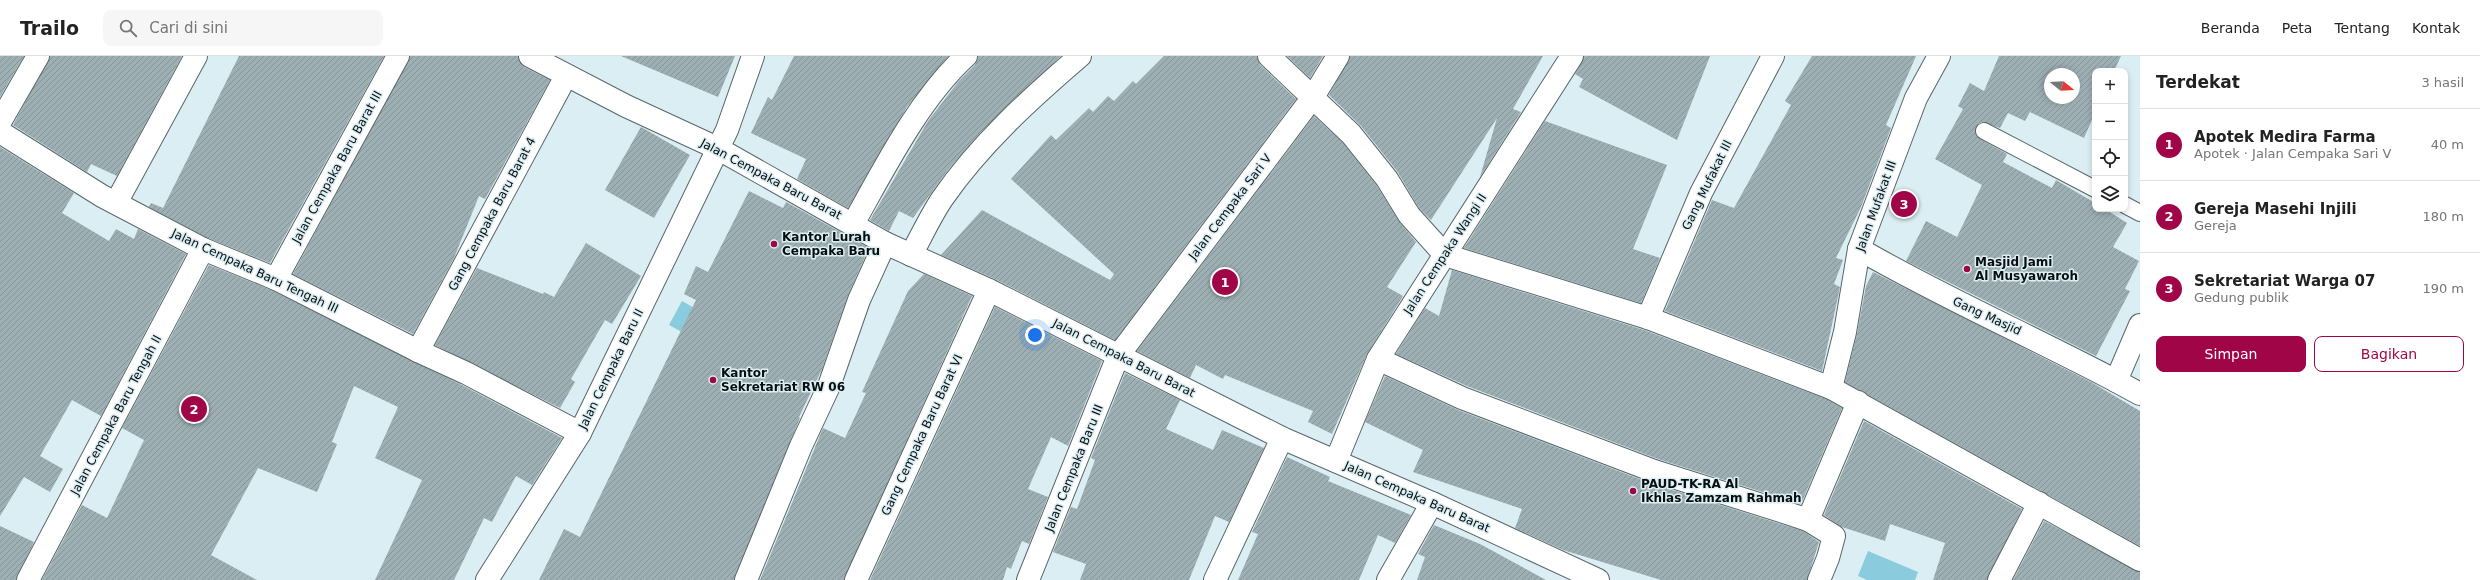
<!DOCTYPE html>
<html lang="id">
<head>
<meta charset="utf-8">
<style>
  body { margin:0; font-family:"DejaVu Sans",sans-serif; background:#f6f6f6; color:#222 }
  .controls { position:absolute; right:12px; top:12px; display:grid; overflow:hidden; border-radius:8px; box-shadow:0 2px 6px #0003 }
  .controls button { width:36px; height:36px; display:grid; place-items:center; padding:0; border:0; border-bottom:1px solid #e0e0e0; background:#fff; color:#222; font:20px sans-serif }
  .compass { position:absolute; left:2044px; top:12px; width:36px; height:36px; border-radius:50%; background:#fff; box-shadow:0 2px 6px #0003; rotate:108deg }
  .you { position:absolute; left:1035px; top:279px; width:14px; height:14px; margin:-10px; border:3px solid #fff; border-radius:50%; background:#1a73e8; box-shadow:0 0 0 6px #1a73e833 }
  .badge { display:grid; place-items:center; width:26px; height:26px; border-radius:50%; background:#a00548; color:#fff; font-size:13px; font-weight:700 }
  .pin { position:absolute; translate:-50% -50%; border:2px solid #fff; box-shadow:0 1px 4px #0006 }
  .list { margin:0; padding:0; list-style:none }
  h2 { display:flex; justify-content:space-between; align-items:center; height:52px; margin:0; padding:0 16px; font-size:17px }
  h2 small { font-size:13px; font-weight:400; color:#767676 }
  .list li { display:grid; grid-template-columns:26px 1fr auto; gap:12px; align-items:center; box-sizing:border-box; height:72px; padding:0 16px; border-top:1px solid #e0e0e0 }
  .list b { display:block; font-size:15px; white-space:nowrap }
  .list p { margin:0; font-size:13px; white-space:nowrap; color:#767676 }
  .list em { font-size:13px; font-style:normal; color:#767676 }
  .actions { display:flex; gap:8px; padding:12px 16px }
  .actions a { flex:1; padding:9px 0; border:1px solid #a00548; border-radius:8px; text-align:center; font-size:14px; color:#a00548 }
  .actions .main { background:#a00548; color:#fff }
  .icon { flex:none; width:22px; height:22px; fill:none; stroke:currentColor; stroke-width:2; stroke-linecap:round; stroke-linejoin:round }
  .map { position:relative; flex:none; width:2140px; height:524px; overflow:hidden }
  header { display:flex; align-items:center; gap:24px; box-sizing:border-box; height:56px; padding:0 20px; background:#fff; border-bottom:1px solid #e0e0e0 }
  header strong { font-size:19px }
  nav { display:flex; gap:22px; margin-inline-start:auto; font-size:14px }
  .search { width:280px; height:36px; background:#f6f6f6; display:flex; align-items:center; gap:10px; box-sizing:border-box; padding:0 14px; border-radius:8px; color:#767676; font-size:15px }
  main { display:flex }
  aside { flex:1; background:#fff }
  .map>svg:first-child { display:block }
  .park { fill:#8accdd }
  .building { fill:url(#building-hatch); fill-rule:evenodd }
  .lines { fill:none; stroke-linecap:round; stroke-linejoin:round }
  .lane-casing { stroke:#56676b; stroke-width:18 }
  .street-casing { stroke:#56676b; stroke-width:24 }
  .lane { stroke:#fff; stroke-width:16 }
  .street { stroke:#fff; stroke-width:22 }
  .poi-dot { fill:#a00548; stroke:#dbeef3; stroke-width:1.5 }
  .labels { text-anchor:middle; stroke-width:3; stroke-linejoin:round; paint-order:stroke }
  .street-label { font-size:12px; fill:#080e0f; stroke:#dbeef3 }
  .poi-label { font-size:12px; font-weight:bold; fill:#080e0f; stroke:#dbeef3; text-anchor:start }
</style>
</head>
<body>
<header>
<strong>Trailo</strong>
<div class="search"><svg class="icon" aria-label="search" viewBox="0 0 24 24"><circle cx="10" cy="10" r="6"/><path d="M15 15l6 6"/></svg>Cari di sini</div>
<nav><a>Beranda</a><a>Peta</a><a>Tentang</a><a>Kontak</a></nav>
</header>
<main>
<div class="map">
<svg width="2140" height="524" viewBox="0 0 2140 524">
  <defs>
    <pattern id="building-hatch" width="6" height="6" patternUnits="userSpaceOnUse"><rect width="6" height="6" fill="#9dafb3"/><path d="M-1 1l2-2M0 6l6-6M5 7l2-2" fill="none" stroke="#869599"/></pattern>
  </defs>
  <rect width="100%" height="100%" fill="#dbeef3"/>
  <g class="park">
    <path d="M682 245 731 273 718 296 669 269Z"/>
    <path d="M1868 495 1918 516 1915 524H1867L1858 520Z"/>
  </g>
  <g class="building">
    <path d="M0 0H24L0 41Z"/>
    <path d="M50 0H182L117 120 91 108 87 116 13 69Z"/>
    <path d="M239 0H384L270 207 208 182 149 151 151 147 163 152Z"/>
    <path d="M410 0H518L524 11 550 24 485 143 479 140 454 202 413 278 293 218Z"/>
    <path d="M621 0H735L718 41Z"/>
    <path d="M794 0H948L907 51 848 152 797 123 806 103 751 77 768 41 772 44Z"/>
    <path d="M978 0H1061L980 77 947 115 913 162 899 155 889 175 870 164 928 65 958 26 975 9Z"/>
    <path d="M1164 0H1257L1260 9 1296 43 1115 284 995 223 941 199 982 154 1110 224 1114 218 1011 123 1051 79 1056 84 1089 52 1093 56 1108 40 1114 45 1133 25 1136 28Z"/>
    <path d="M1287 0H1323L1310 22Z"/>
    <path d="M1350 0H1543L1513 53 1521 56 1480 121 1497 62 1431 164 1419 152 1397 115 1361 70 1329 39Z"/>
    <path d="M1584 0H1710L1677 84 1579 31 1583 23 1575 18Z"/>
    <path d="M1812 0H1916L1886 69 1891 72 1861 151 1836 202 1843 204 1834 228 1840 231 1822 315 1665 255 1712 144 1734 152 1791 49 1785 45Z"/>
    <path d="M1999 0H2121L2114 15H2095V57L2084 82 2030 56 2025 65 2008 57 2000 72 1983 66 1979 67 1975 75 1980 83 2007 98 2003 106 2052 132 2056 124 2095 147V153H2105L2127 167 2113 191 2139 205 2125 233 2130 235 2096 300 1906 205 1926 165 1957 181 1982 129 1935 103 1963 53 1958 50 1970 27 1984 35ZM2050 18H2074V42H2050Z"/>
    <path d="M1314 60 1342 86 1377 130 1400 167 1416 186 1387 231 1403 240 1367 298 1332 378 1308 366 1313 355 1225 319 1223 323 1196 309 1190 322 1137 295Z"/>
    <path d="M1545 65 1667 109 1633 193 1660 202 1641 247 1464 192Z"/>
    <path d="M641 71 690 99 654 162 605 134Z"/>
    <path d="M0 91 74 137 62 157 109 185 116 173 134 183 138 173 186 198 101 360 72 344 40 400 63 413 50 436 24 421 0 460Z"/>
    <path d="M749 135 783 152 786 146 869 192 848 239 822 313 799 361 800 362 734 524H539L564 473 580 481 696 244 684 238 696 210 708 216Z"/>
    <path d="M586 187 641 220 612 268 605 264 571 323 575 326 560 352 435 289 477 212 543 238 544 236 554 241Z"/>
    <path d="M209 209 271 234 460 328 562 382 532 429 516 420 492 466 484 462 454 524H375L422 424 375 402 398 351 354 330 332 386 337 388 317 436 258 412 211 499 257 524H42L82 449 107 462 144 384 122 372Z"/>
    <path d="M1452 214 1644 274 1826 343 1842 352 1801 448 1658 403 1467 330 1396 298 1425 252 1439 260Z"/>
    <path d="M1873 216 2091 326 2140 355V490L1845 326 1857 278 1866 230Z"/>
    <path d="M924 218 972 240 844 524H760L823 372 845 382 866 337 862 336 908 235Z"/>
    <path d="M995 251 1102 305 1068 390 1051 381 1028 433 1048 441 1029 488 1022 485 1011 513 1007 511 1003 524H870Z"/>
    <path d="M1125 317 1180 344 1166 373 1213 394 1222 374 1264 392 1229 466 1215 460 1189 524H1080L1086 508 1053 496 1071 451 1077 453 1095 404 1091 402Z"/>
    <path d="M1385 320 1458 354 1650 427 1803 475 1819 486 1807 524H1661L1563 494 1515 472 1522 453 1413 416 1423 394 1365 366Z"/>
    <path d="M1864 365 2022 453 1987 524H1933L1945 487 1890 468 1885 485 1842 471 1824 459Z"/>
    <path d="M1287 401 1330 421 1328 425 1411 459 1395 487 1378 479 1359 524H1238L1258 478 1252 476Z"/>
    <path d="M2044 465 2140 516V524H2013Z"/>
    <path d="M1434 469 1480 488 1546 524H1417L1425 501 1418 498Z"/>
    <path d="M0 470 34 486 16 524H0Z"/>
  </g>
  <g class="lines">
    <defs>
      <g id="lane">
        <path d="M1984 75 2095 133"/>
        <path d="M2125 149 2140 157"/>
      </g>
      <g id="street">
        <path d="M530 0 626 50 717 92 885 187 989 234 1282 382 1432 447 1598 524"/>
        <path d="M1269 0 1351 78 1387 123 1409 159 1445 199 1648 262 1831 332 2140 504"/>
        <path d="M0 66 38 0"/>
        <path d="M0 76 102 140 203 193 276 223 418 295 466 317 580 377"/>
        <path d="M116 147 196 0"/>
        <path d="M853 168C884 113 919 43 966 0"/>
        <path d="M1859 193C1942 241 2031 280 2116 325"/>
        <path d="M911 199C921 181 930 161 942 143 980 88 1030 43 1080 0"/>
        <path d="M276 223 398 0"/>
        <path d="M1648 262 1701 137 1773 0"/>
        <path d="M2140 269 2116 325 2140 338"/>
        <path d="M418 295 566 20"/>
        <path d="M1378 303 1462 342 1654 415 1787 457 1808 464 1834 480 1828 502 1819 524"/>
        <path d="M1831 332 1845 276 1859 193 1916 42 1939 0"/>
        <path d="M1336 405 1378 303 1572 0"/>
        <path d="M1808 464 1858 346"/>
        <path d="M28 524 203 193"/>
        <path d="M487 524 580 377 727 74 753 0"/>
        <path d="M746 524 801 390 829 330 859 244 885 187"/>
        <path d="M856 524 989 234"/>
        <path d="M1028 524 1118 300 1313 41 1338 0"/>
        <path d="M1215 524 1282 382"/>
        <path d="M1388 524 1432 447"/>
        <path d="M1999 524 2039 447"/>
      </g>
    </defs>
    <use href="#lane" class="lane-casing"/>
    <use href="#street" class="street-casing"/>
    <use href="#lane" class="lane"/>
    <use href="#street" class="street"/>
  </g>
  <g class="poi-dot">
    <circle cx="774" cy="188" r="4"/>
    <circle cx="1967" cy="213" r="4"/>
    <circle cx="713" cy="324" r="4"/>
    <circle cx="1633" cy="435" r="4"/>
  </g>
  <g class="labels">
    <g class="street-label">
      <text transform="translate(337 111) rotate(-61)" y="4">Jalan Cempaka Baru Barat III</text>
      <text transform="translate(771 123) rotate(28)" y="4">Jalan Cempaka Baru Barat</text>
      <text transform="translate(1707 129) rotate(-64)" y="4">Gang Mufakat III</text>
      <text transform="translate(1876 150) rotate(-70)" y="4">Jalan Mufakat III</text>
      <text transform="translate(1230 151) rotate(-53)" y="4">Jalan Cempaka Sari V</text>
      <text transform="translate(492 158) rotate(-62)" y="4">Gang Cempaka Baru Barat 4</text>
      <text transform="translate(1445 198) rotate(-57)" y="4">Jalan Cempaka Wangi II</text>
      <text transform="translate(255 215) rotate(25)" y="4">Jalan Cempaka Baru Tengah III</text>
      <text transform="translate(1987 260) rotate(25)" y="4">Gang Masjid</text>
      <text transform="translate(1124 302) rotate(27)" y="4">Jalan Cempaka Baru Barat</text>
      <text transform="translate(611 313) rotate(-64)" y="4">Jalan Cempaka Baru II</text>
      <text transform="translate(116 359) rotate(-62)" y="4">Jalan Cempaka Baru Tengah II</text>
      <text transform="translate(922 379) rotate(-65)" y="4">Gang Cempaka Baru Barat VI</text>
      <text transform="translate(1074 412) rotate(-68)" y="4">Jalan Cempaka Baru III</text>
      <text transform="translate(1417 441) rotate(24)" y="4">Jalan Cempaka Baru Barat</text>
    </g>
    <g class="poi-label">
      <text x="782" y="185">Kantor Lurah<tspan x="782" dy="14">Cempaka Baru</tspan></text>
      <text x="1975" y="210">Masjid Jami<tspan x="1975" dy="14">Al Musyawaroh</tspan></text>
      <text x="721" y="321">Kantor<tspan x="721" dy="14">Sekretariat RW 06</tspan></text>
      <text x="1641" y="432">PAUD-TK-RA Al<tspan x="1641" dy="14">Ikhlas Zamzam Rahmah</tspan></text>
    </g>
  </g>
</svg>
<div class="controls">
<button>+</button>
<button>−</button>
<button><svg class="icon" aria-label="locate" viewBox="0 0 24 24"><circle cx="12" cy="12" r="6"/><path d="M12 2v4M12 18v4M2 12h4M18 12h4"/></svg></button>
<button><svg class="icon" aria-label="layers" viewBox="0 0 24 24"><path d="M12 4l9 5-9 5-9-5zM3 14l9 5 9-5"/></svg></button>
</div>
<svg class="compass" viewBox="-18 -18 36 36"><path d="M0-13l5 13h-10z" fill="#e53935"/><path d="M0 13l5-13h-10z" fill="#767676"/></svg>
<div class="you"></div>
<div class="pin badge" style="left:1225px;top:226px">1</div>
<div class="pin badge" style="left:194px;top:353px">2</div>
<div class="pin badge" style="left:1904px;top:148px">3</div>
</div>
<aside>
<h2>Terdekat<small>3 hasil</small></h2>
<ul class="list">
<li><span class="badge">1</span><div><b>Apotek Medira Farma</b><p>Apotek · Jalan Cempaka Sari V</p></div><em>40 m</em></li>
<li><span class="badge">2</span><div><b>Gereja Masehi Injili</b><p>Gereja</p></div><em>180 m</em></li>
<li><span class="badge">3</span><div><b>Sekretariat Warga 07</b><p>Gedung publik</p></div><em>190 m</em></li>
</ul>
<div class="actions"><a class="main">Simpan</a><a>Bagikan</a></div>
</aside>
</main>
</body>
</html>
